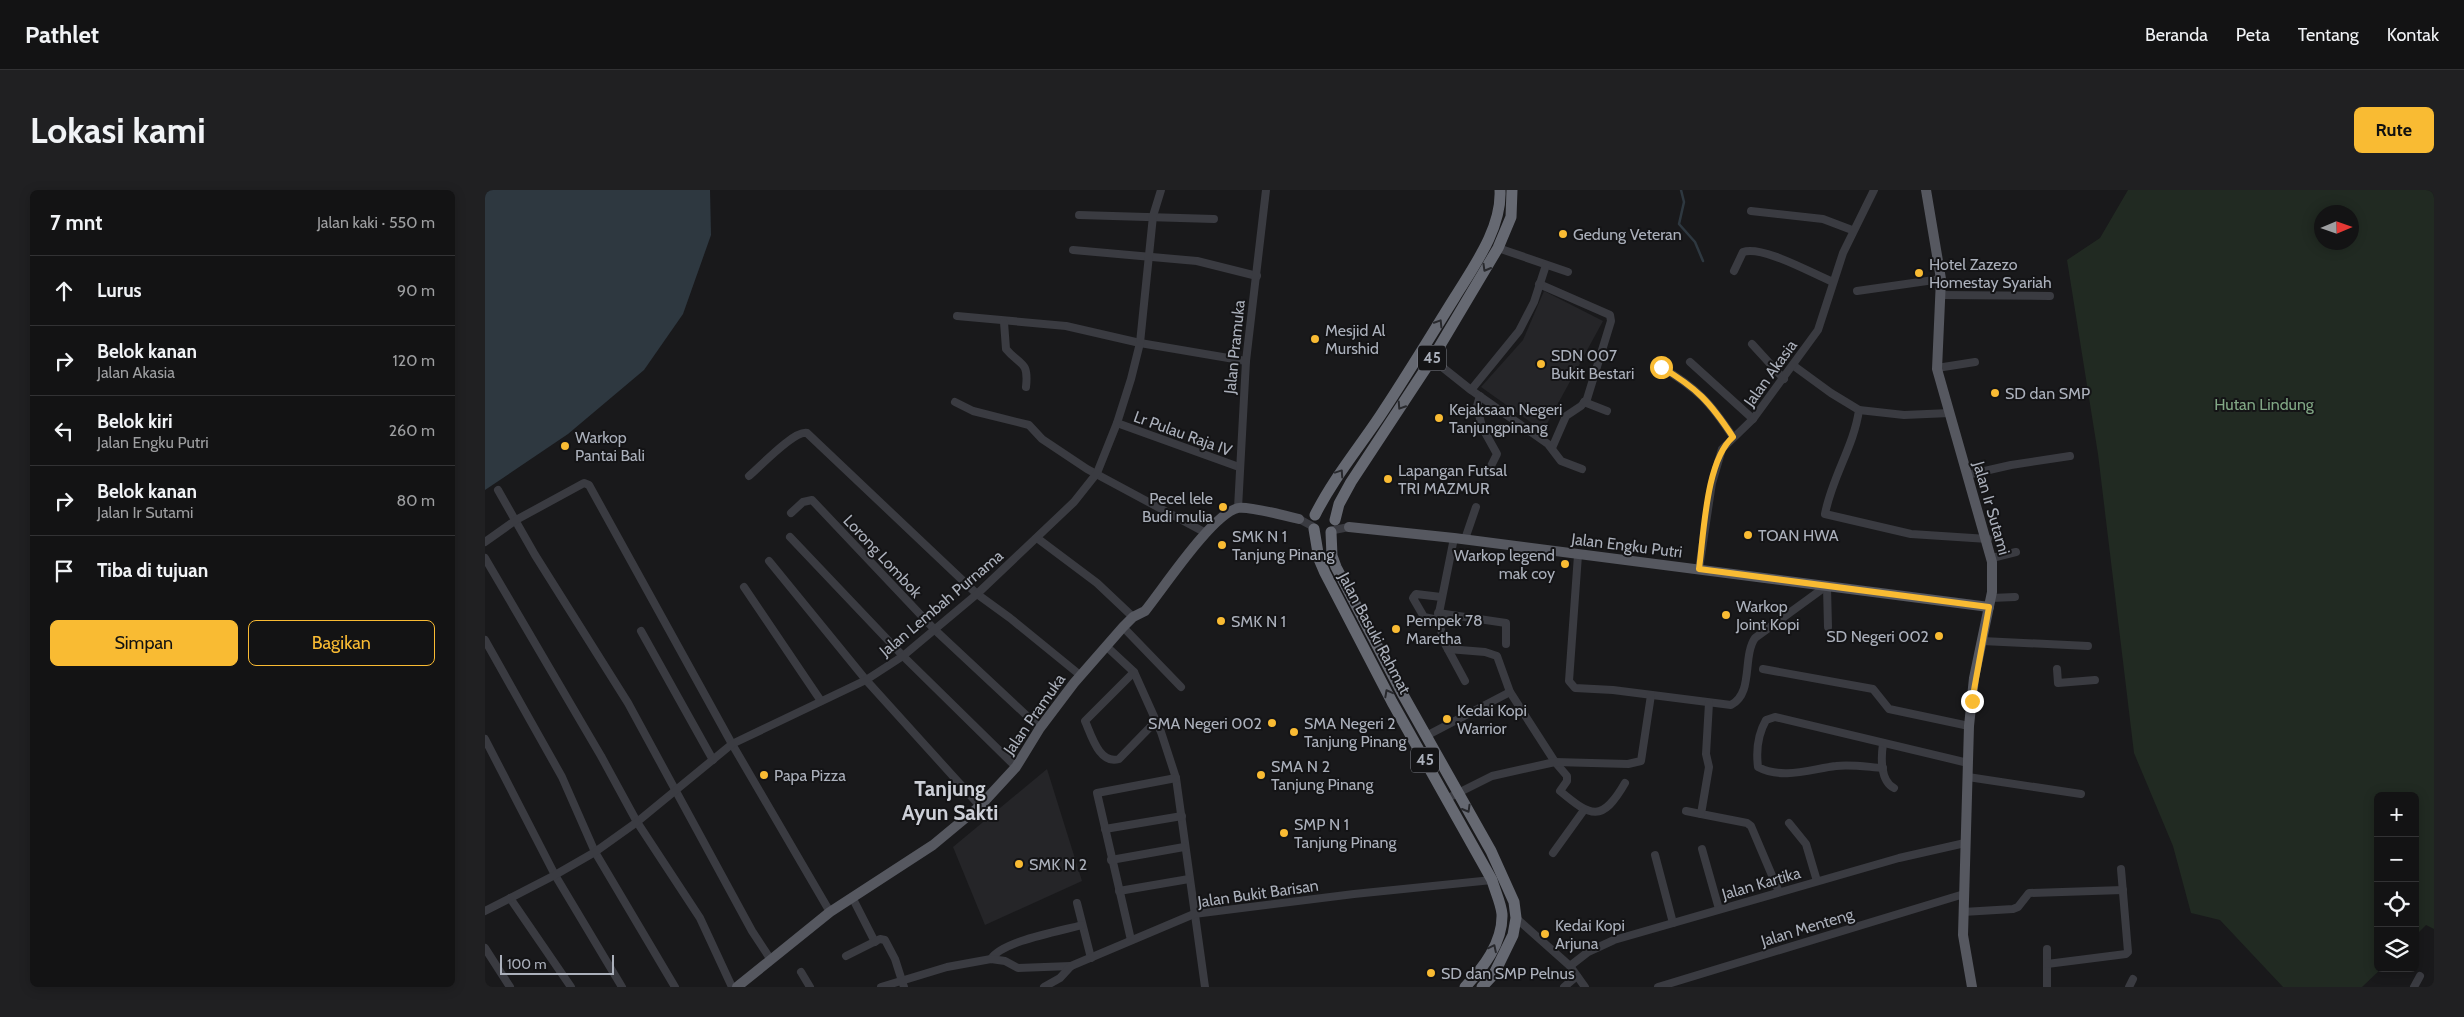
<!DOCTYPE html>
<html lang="id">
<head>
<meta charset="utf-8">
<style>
  body { margin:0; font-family:Cabin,sans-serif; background:#202022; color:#f1f3f6 }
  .controls { position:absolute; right:15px; bottom:15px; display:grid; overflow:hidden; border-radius:8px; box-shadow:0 2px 12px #0003 }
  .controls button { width:45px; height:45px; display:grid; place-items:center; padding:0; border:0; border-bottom:1px solid #323234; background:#131314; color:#f1f3f6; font:25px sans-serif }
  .compass { position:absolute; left:1829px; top:15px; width:45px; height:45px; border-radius:50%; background:#131314; box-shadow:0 2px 12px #0003; rotate:88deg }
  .scale { position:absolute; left:15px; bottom:12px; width:114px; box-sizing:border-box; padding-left:5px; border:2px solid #abb0bb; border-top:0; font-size:14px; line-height:18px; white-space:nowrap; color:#abb0bb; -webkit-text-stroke:4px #141416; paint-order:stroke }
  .stop { position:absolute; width:15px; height:15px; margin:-11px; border:4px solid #f9bb33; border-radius:50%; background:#fff }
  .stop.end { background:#f9bb33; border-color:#fff; box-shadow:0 1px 5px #0008 }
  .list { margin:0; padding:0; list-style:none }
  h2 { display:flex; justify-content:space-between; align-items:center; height:65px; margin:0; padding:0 20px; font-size:21px }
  h2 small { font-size:16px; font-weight:400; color:#9d9ea0 }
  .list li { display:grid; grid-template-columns:32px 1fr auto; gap:15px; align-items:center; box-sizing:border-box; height:70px; padding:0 20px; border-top:1px solid #323234 }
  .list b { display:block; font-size:19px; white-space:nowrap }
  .list p { margin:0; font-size:16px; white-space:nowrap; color:#9d9ea0 }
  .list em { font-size:16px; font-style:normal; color:#9d9ea0 }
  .actions { display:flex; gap:10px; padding:15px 20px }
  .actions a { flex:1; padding:11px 0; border:1px solid #f9bb33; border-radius:8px; text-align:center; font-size:18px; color:#f9bb33 }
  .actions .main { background:#f9bb33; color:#111 }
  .icon { flex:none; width:28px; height:28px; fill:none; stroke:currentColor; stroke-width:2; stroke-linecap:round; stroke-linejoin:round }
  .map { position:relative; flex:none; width:1949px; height:797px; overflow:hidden; border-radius:8px }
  header { display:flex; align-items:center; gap:30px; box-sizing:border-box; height:70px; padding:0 25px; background:#131314; border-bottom:1px solid #323234 }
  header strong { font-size:24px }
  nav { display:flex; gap:28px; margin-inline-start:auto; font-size:18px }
  .intro { display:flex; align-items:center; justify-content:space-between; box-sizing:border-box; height:120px; padding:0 30px }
  h1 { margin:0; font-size:35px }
  .button { padding:12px 22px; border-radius:8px; background:#f9bb33; color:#111; font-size:18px; font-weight:700 }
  main { display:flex; gap:30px; padding:0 30px }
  aside { flex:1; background:#131314; border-radius:8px; box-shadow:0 2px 12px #0003 }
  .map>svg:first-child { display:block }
  .built { fill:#252528 }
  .green { fill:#212a22; fill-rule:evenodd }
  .water { fill:#2e3840 }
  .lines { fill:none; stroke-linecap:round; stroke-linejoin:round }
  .stream { stroke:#2e3840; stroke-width:2.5 }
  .minor { stroke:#3a3b41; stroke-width:8 }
  .major { stroke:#565860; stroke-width:10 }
  .highway { stroke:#666972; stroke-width:11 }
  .oneway { stroke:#28292d }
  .route { stroke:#f9bb33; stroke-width:6 }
  .poi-dot { fill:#f9bb33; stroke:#141416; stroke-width:2 }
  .labels { text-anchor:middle; stroke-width:4; stroke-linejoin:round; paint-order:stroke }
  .shield { fill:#141416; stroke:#7e818a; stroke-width:1 }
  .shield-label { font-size:15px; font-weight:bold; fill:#abb0bb }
  .poi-label { font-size:16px; fill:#abb0bb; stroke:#141416; text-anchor:start }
  .street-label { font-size:16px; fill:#abb0bb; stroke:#141416 }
  .park-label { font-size:16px; fill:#81a785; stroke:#141416 }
  .district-label { font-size:21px; font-weight:bold; fill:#cccfd7; stroke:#141416 }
</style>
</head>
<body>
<header>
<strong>Pathlet</strong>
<nav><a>Beranda</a><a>Peta</a><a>Tentang</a><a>Kontak</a></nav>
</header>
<div class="intro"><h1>Lokasi kami</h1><a class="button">Rute</a></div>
<main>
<aside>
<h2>7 mnt<small>Jalan kaki · 550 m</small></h2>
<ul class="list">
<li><svg class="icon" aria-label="ahead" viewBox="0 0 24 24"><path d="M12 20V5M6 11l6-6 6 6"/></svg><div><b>Lurus</b></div><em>90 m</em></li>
<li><svg class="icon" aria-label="right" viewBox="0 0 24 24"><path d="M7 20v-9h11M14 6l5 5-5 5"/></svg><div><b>Belok kanan</b><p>Jalan Akasia</p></div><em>120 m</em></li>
<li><svg class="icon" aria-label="left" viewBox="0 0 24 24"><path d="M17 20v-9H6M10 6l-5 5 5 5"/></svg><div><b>Belok kiri</b><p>Jalan Engku Putri</p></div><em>260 m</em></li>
<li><svg class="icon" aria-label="right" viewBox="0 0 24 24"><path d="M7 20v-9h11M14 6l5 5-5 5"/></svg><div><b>Belok kanan</b><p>Jalan Ir Sutami</p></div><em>80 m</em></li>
<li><svg class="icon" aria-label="arrive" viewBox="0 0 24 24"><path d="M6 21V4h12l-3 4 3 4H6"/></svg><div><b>Tiba di tujuan</b></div></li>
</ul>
<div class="actions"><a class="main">Simpan</a><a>Bagikan</a></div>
</aside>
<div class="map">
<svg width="1949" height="797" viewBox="0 0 1949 797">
  <rect width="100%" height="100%" fill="#19191b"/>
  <g class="built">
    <path d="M1059 101 1118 131 1058 241 996 197 1038 150Z"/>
    <path d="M562 579 597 691 500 735 468 657Z"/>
  </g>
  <path class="green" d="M1643 0H1949V739L1941 735 1930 746V606H1893V778H1897L1877 797H1798L1735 730 1706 723 1688 656 1649 563 1613 264 1582 70 1615 48ZM1836 22H1866V52H1836Z"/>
  <path class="water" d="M0 0H225L226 45 198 124 159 180 83 244 0 300Z"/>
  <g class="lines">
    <path class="stream" d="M1196 0 1199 12 1194 34 1210 52 1218 71"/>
    <g class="minor">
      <path d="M1266 21 1338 29 1367 40"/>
      <path d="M594 25 729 29"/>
      <path d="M1013 58 1083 82"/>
      <path d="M588 60 712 71 772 86"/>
      <path d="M1249 81 1258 62C1277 55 1328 84 1348 92"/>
      <path d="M1054 94 1125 125 1126 131 1102 209 1096 216 1081 226 1067 258"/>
      <path d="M1372 101 1456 89"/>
      <path d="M1456 105 1565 106"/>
      <path d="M472 126 581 136 655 153 761 171"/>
      <path d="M519 132 521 159C535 176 544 170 541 197"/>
      <path d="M1267 154 1299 189"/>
      <path d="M947 169 986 200 1063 254 1076 271 1097 279"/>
      <path d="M1205 172 1268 229"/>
      <path d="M1309 176 1346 203 1374 220C1369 256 1347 287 1340 324L1426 344 1503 349"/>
      <path d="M1176 177C1212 198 1225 212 1248 247"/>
      <path d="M1452 178 1490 172"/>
      <path d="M986 200 1034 141 1049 112 1061 75"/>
      <path d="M995 206 992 216 997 237 1012 264 1002 284"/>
      <path d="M470 212 488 221 544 235 557 249 602 279 721 343"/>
      <path d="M1099 212 1122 221"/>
      <path d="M1374 220 1419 225 1465 223"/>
      <path d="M632 233 754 277"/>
      <path d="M1482 285 1526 275 1585 266"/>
      <path d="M264 286C275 277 309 240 322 243L492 404 525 428 595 485"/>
      <path d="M13 300 50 365 143 513 267 741 286 770"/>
      <path d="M753 318 761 171 781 0"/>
      <path d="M306 323 318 312 327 310 450 440 555 538"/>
      <path d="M814 329 827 336"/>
      <path d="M849 340 864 337"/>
      <path d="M305 347 418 466 531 577"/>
      <path d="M552 348 612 393 648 427"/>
      <path d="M969 348 953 428 959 452 980 491"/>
      <path d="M980 349 991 317"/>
      <path d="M0 352 31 330 99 293 104 295 247 554 345 722"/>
      <path d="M1093 365 1084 491 1090 498 1128 500 1246 515C1269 503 1257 467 1270 448L1340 397"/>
      <path d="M0 368 116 566 152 632 215 728 247 797"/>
      <path d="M1507 368 1531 362"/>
      <path d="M284 371 381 490 495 616"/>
      <path d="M1214 379 1227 293 1237 259 1268 229 1333 140 1358 63 1389 0"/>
      <path d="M259 397 336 511"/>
      <path d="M1342 397 1343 437"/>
      <path d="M1506 408 1530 407"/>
      <path d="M953 423 1021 433V454"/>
      <path d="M953 430 939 427 928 408 931 404 956 407"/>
      <path d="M638 437 696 497"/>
      <path d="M156 441 228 570"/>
      <path d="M0 450 77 587 110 662 190 797"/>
      <path d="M1497 451 1603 456"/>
      <path d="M621 456 649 482 676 542 691 588 720 797"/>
      <path d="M963 459 1000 462 1012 466 1025 502 1070 572 1082 586V591L1075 601C1106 627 1117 633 1140 593"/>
      <path d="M1278 479 1388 499 1404 519 1484 536"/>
      <path d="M1572 479 1573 493 1610 490"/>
      <path d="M649 482 600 531C606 544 614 575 634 569L671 531"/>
      <path d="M1224 513 1221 564 1224 577 1216 624 1262 633 1266 636 1294 702"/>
      <path d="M941 546 1025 502"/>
      <path d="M0 549 70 685 137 797"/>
      <path d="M1398 554C1396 567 1395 591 1409 598"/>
      <path d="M1398 578C1383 577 1365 574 1351 576 1326 579 1297 590 1273 577 1271 561 1273 544 1281 530L1290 527 1483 573"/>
      <path d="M1483 587 1596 604"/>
      <path d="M961 609 1007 586 1070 572 1143 574 1156 571 1166 505"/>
      <path d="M1201 621 1216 624"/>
      <path d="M1304 633 1321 654 1332 691"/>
      <path d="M620 639 697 626"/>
      <path d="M1217 659 1234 719"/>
      <path d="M1068 663 1099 620"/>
      <path d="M1170 665 1188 733"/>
      <path d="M626 670 699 657"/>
      <path d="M634 701 704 689"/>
      <path d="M367 707 390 752"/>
      <path d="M25 708 86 797"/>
      <path d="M592 713 606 768"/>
      <path d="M0 721 70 685 110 662 152 632 247 554 381 490 418 466 492 404 589 312 612 283 632 233 646 189 655 153 668 26 676 0"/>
      <path d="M1478 722 1528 719 1533 717 1544 703 1638 700"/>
      <path d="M1031 728 1085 776 1100 797"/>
      <path d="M646 750 612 603 691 588"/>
      <path d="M0 758 25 797"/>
      <path d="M1562 759V797"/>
      <path d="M361 766 395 749 400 750 410 769 419 797"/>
      <path d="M506 769C517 751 576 741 597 735"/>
      <path d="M1562 774 1641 764 1643 762 1636 679"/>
      <path d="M1085 776 1103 762 1129 750 1414 668 1480 653"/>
      <path d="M316 782 325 797"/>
      <path d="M396 797 462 777 506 769 520 771 533 778 586 776"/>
      <path d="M559 797 575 788 586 776 709 724 869 704 1007 690"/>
      <path d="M1079 797 1092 786"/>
      <path d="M1173 797 1479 704"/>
      <path d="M1644 797 1648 789"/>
      <path d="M1929 797 1935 786"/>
    </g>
    <g class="major">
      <path d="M1441 0 1456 89 1452 179 1507 372V402L1489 488 1484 536 1478 745 1487 797"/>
      <path d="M864 337 969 348 1504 417"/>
      <path d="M252 797 345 722 448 655 495 616 531 577 555 538 589 493 638 437 648 427 660 421C678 399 727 324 753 318 762 316 802 326 814 329"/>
    </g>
    <g class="highway">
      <path d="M830 325C848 289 873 259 895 226 921 187 945 147 970 107 989 76 1017 38 1015 0"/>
      <path d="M850 330 854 314 866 292 947 169 1013 58 1026 27 1027 0"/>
      <path d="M829 339 834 369 840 383 907 512 1007 690C1010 701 1016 713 1017 724 1018 753 998 778 980 797"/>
      <path d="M846 342 847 366 851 377 917 503 1006 661 1029 712 1031 728 1028 745 1009 784 997 797"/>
    </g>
  </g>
  <defs><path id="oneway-chevron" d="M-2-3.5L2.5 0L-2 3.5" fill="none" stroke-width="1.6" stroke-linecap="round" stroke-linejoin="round" transform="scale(1.25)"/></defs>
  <g class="oneway">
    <use href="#oneway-chevron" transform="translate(1001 78) rotate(120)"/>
    <use href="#oneway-chevron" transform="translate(954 133) rotate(-58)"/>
    <use href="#oneway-chevron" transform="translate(916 216) rotate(123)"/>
    <use href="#oneway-chevron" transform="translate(855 283) rotate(-56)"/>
    <use href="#oneway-chevron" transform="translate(903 503) rotate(-118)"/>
    <use href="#oneway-chevron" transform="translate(982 619) rotate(60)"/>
    <use href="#oneway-chevron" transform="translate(1008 758) rotate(-64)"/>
  </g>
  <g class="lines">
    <path class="route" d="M1176 177C1212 198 1225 212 1248 247 1221 270 1219 343 1214 379L1504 417 1487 511"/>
  </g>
  <g class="poi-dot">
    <circle cx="1078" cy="44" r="5"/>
    <circle cx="1434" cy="83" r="5"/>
    <circle cx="830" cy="149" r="5"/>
    <circle cx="1056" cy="174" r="5"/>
    <circle cx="1510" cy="203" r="5"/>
    <circle cx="954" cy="228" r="5"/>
    <circle cx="80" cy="256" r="5"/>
    <circle cx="903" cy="289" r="5"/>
    <circle cx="738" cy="317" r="5"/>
    <circle cx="1263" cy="345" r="5"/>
    <circle cx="737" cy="355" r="5"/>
    <circle cx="1080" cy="374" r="5"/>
    <circle cx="1241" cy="425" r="5"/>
    <circle cx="736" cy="431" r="5"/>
    <circle cx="911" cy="439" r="5"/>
    <circle cx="1454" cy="446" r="5"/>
    <circle cx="962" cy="529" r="5"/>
    <circle cx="787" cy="533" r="5"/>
    <circle cx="809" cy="542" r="5"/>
    <circle cx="279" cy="585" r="5"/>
    <circle cx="776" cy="585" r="5"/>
    <circle cx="799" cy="643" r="5"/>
    <circle cx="534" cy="674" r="5"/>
    <circle cx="1060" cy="744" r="5"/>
    <circle cx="946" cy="783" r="5"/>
  </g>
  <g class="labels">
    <g class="shield">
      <rect x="933" y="155.5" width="28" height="25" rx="4"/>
      <rect x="926" y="557.5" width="28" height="25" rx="4"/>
    </g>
    <g class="shield-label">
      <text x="947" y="173">45</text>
      <text x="940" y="575">45</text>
    </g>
    <g class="poi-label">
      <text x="1088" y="50">Gedung Veteran</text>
      <text x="1444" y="80">Hotel Zazezo<tspan x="1444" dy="18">Homestay Syariah</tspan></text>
      <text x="840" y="146">Mesjid Al<tspan x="840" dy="18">Murshid</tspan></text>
      <text x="1066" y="171">SDN 007<tspan x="1066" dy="18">Bukit Bestari</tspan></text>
      <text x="1520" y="209">SD dan SMP</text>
      <text x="964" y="225">Kejaksaan Negeri<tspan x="964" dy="18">Tanjungpinang</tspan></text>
      <text x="90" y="253">Warkop<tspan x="90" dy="18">Pantai Bali</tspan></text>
      <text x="913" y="286">Lapangan Futsal<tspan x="913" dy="18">TRI MAZMUR</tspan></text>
      <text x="728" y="314" text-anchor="end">Pecel lele<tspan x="728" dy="18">Budi mulia</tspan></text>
      <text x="1273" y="351">TOAN HWA</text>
      <text x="747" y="352">SMK N 1<tspan x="747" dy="18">Tanjung Pinang</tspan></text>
      <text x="1070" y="371" text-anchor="end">Warkop legend<tspan x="1070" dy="18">mak coy</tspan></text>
      <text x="1251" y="422">Warkop<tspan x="1251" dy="18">Joint Kopi</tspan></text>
      <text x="921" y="436">Pempek 78<tspan x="921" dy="18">Maretha</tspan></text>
      <text x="746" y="437">SMK N 1</text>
      <text x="1444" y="452" text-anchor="end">SD Negeri 002</text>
      <text x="972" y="526">Kedai Kopi<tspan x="972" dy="18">Warrior</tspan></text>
      <text x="777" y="539" text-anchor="end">SMA Negeri 002</text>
      <text x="819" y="539">SMA Negeri 2<tspan x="819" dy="18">Tanjung Pinang</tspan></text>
      <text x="786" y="582">SMA N 2<tspan x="786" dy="18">Tanjung Pinang</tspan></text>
      <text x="289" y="591">Papa Pizza</text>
      <text x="809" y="640">SMP N 1<tspan x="809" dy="18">Tanjung Pinang</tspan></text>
      <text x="544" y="680">SMK N 2</text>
      <text x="1070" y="741">Kedai Kopi<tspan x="1070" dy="18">Arjuna</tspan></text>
      <text x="956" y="789">SD dan SMP Pelnus</text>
    </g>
    <g class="street-label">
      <text transform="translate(749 157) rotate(-84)" y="6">Jalan Pramuka</text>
      <text transform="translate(1285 183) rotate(-54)" y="6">Jalan Akasia</text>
      <text transform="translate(698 243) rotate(20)" y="6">Lr Pulau Raja IV</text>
      <text transform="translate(1507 318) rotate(74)" y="6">Jalan Ir Sutami</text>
      <text transform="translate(1142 355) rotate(7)" y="6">Jalan Engku Putri</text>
      <text transform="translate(398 366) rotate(47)" y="6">Lorong Lombok</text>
      <text transform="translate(456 413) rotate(-40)" y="6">Jalan Lembah Purnama</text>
      <text transform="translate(890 443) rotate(62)" y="6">Jalan Basuki Rahmat</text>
      <text transform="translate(549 524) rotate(-55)" y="6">Jalan Pramuka</text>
      <text transform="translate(1276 693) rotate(-16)" y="6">Jalan Kartika</text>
      <text transform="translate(773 703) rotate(-8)" y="6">Jalan Bukit Barisan</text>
      <text transform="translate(1322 737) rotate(-17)" y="6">Jalan Menteng</text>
    </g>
    <g class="park-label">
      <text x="1779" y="220">Hutan Lindung</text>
    </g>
    <g class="district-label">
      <text x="465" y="606">Tanjung<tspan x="465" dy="24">Ayun Sakti</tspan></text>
    </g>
  </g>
</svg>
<div class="controls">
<button>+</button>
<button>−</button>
<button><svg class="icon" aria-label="locate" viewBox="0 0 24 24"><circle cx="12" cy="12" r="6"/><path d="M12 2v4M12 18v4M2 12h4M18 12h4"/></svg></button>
<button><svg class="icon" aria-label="layers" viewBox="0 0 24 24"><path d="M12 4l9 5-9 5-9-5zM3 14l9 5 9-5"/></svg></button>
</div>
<svg class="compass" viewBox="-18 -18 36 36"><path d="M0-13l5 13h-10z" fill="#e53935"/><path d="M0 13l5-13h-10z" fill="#9d9ea0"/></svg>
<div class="scale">100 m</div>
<div class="stop" style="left:1176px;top:177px"></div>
<div class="stop end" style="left:1487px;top:511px"></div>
</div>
</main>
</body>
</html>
